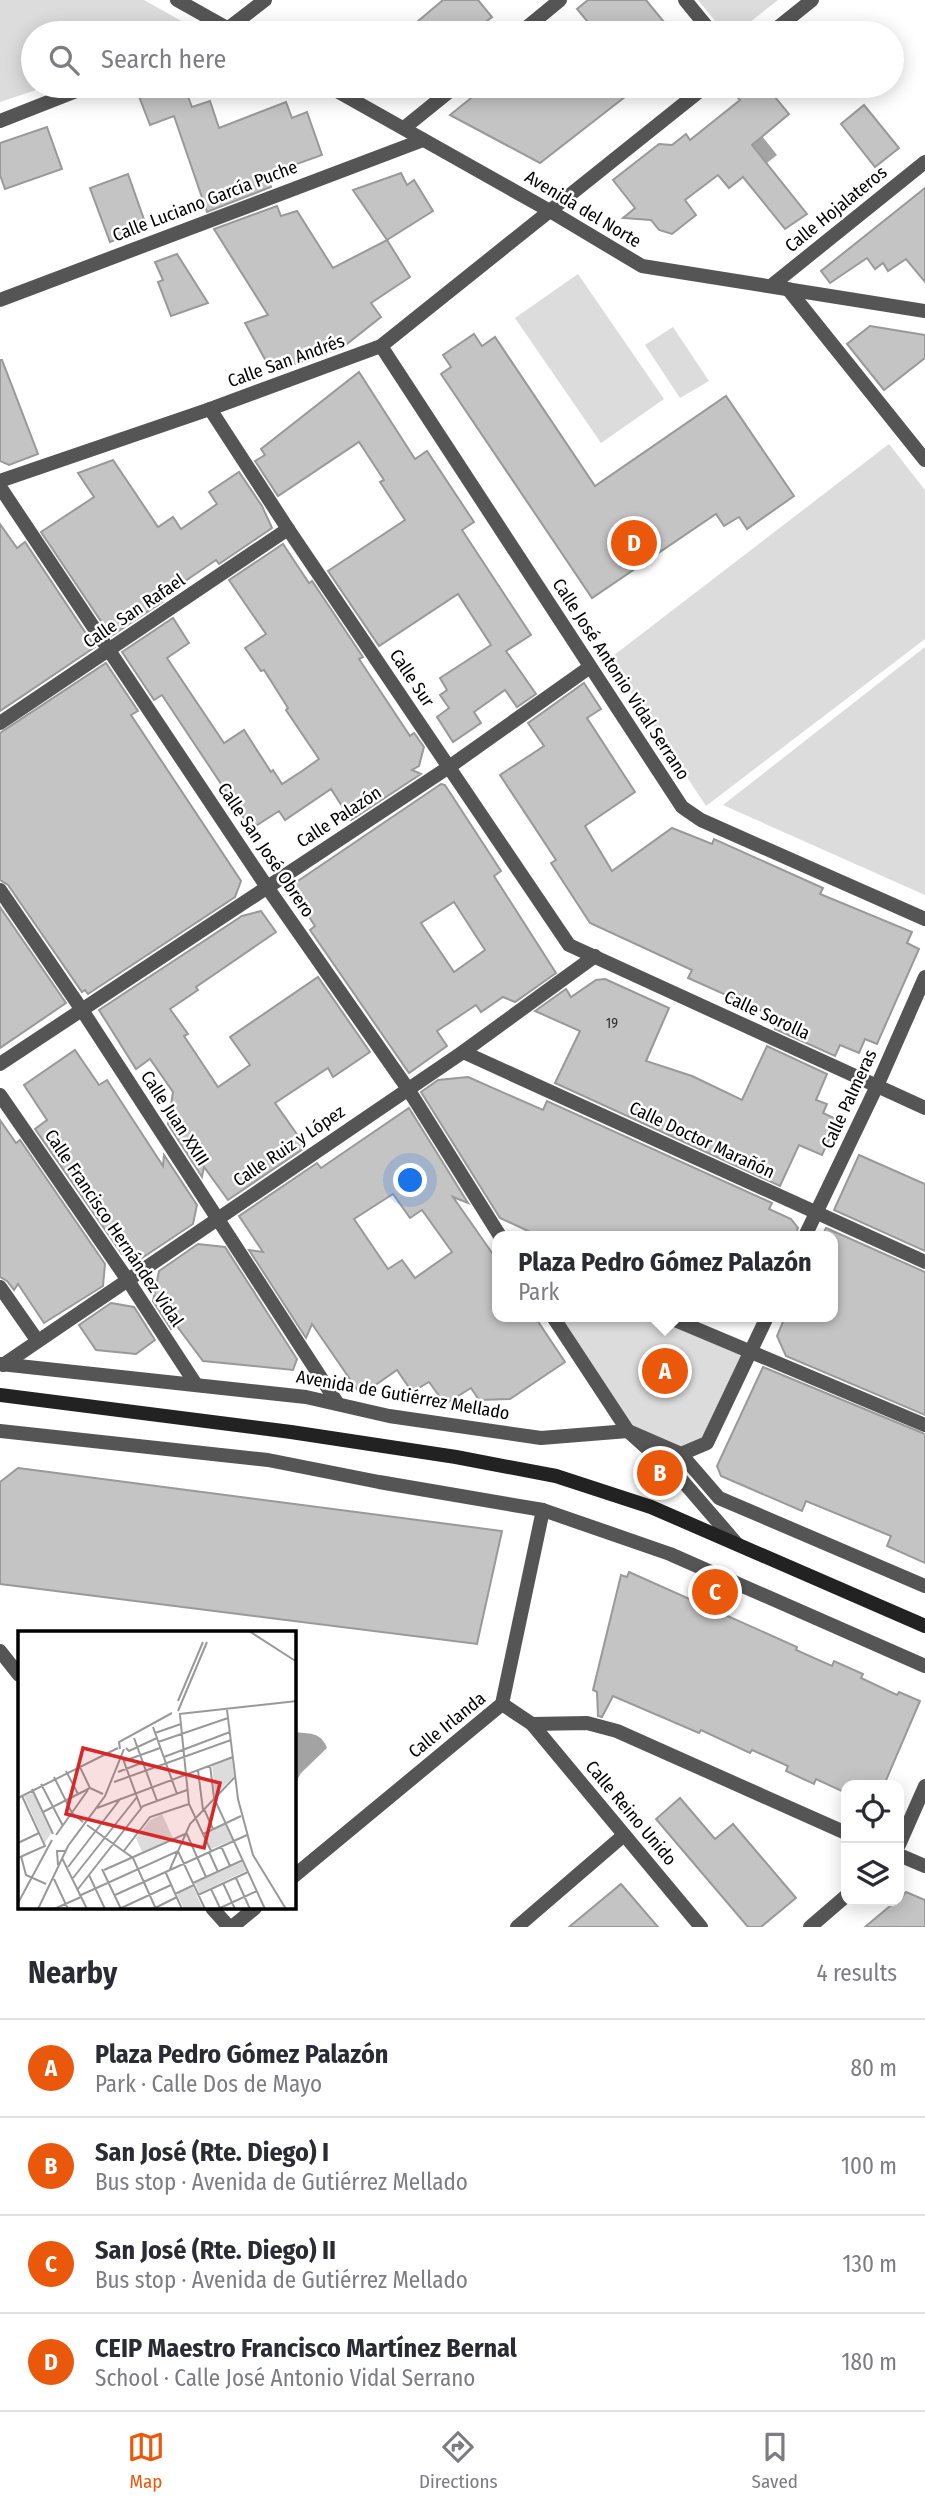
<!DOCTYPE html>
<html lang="en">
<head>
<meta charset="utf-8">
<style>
  body { margin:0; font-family:"Fira Sans Condensed",sans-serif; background:#f2f2f3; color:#2b2b33 }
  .controls { position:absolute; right:21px; bottom:21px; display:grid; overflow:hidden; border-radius:14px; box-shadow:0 4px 18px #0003 }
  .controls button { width:63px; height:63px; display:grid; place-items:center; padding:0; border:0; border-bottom:2px solid #e1e1e2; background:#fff; color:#2b2b33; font:35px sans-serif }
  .you { position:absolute; left:411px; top:1181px; width:24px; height:24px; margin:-18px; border:5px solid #fff; border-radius:50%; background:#1a73e8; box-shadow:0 0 0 10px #1a73e833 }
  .badge { display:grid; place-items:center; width:46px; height:46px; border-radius:50%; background:#ea580c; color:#fff; font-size:23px; font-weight:700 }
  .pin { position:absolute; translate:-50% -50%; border:4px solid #fff; box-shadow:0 2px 7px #0006 }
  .popup { position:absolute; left:492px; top:1231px; width:346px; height:91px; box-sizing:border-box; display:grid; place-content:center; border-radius:14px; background:#fff; filter:drop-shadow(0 2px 5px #0005); font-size:23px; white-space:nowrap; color:#7c7c81 }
  .popup b { font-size:26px; color:#2b2b33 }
  .popup::after { content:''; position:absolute; left:50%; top:100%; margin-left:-14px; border:14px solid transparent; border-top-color:#fff }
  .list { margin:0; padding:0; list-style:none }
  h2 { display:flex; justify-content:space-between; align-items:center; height:91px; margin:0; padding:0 28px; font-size:30px }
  h2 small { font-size:23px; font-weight:400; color:#7c7c81 }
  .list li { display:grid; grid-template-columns:46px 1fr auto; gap:21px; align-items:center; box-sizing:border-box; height:98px; padding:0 28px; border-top:2px solid #e1e1e2 }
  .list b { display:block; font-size:26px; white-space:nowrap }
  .list p { margin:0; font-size:23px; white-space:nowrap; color:#7c7c81 }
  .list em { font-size:23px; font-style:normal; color:#7c7c81 }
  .icon { flex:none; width:38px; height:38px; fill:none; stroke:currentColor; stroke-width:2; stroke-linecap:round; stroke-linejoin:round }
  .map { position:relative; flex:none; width:925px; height:1927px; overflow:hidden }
  .search { position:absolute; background:#fff; box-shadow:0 4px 18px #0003; left:21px; right:21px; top:21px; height:77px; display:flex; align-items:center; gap:18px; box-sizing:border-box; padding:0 24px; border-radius:38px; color:#7c7c81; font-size:26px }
  .sheet { height:483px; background:#fff }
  nav { display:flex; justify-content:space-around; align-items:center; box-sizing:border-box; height:98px; border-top:2px solid #e1e1e2; background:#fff; font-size:19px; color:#7c7c81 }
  nav a { display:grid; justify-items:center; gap:4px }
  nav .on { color:#ea580c }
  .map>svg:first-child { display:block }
  .green { fill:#dcdcdc }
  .water { fill:#a3a3a3 }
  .building { fill:#c4c4c4; stroke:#999; stroke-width:2; fill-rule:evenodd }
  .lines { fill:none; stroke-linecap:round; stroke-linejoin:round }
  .street { stroke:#555; stroke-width:14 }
  .secondary { stroke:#222; stroke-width:14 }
  .labels { text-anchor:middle; stroke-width:5; stroke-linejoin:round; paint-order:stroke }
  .number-label { font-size:14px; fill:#313131 }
  .street-label { font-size:18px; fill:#000; stroke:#fff }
  .inset-road { fill:none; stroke:#999; stroke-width:2 }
  .view { fill:#d62828; fill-opacity:0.15; stroke:#d62828; stroke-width:3.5 }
  .inset-edge { fill:none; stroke:#000; stroke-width:3.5 }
</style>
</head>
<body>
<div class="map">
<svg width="925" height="1927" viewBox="0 0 925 1927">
  <rect width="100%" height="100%" fill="#fff"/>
  <g class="green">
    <path d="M0 0H144L185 23 183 33H33V86H48L0 102Z"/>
    <path d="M698 0H778L736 33H725Z"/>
    <path d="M578 274 664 399 601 443 515 318Z"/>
    <path d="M673 327 709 381 680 398 645 345Z"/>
    <path d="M889 444 925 490V639L706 806 609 659Z"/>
    <path d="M925 647V895L723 805Z"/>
    <path d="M553 1317H668L750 1352 707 1443 681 1454 628 1431Z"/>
  </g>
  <g class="water">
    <path d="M758 131 777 155 767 163 747 139Z"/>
    <path d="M294 1732C308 1734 321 1731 327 1748L301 1773 294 1785Z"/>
  </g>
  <g class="building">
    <path d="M443 0H478L492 17 472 33H404Z"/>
    <path d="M588 0H646L673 33H597L577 9Z"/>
    <path d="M135 86H184L192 107 210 101 219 128 286 102 292 118 307 112 322 155 266 175 271 187 207 212 174 116 150 125Z"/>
    <path d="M486 86H639L540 163 450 115Z"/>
    <path d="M728 86H766L789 114 752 145 807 214 785 229 743 177 729 188 718 175 685 200 696 215 672 234 659 230 651 220 623 218 635 208 613 180 659 144 672 145 686 134 690 140 740 100Z"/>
    <path d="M864 105 899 148 875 167 841 124Z"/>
    <path d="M47 127 62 169 5 189 0 175V143Z"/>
    <path d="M401 173 407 185 414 180 433 211 387 240 353 190Z"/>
    <path d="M128 174 147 228 110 242 90 188Z"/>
    <path d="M925 188V282L906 259 888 271 883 263 875 269 867 258 830 283 821 271Z"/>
    <path d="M277 206 281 216 297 211 333 268 387 240 410 277 371 303 381 317 343 347 272 372 245 323 268 315 214 229Z"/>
    <path d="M177 254 208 303 171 316 158 282 163 280 155 262Z"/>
    <path d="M870 326 925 335V358L884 390 847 344Z"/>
    <path d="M474 334 482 346 495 337 595 486 726 396 794 496 747 529 739 517 724 526 716 514 592 598 441 374 451 367 443 355Z"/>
    <path d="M0 360H2L38 454 9 465 0 461Z"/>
    <path d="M359 372 415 459 427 451 474 522 462 530 531 635 506 651 536 694 517 707 505 690 474 712 481 723 453 742 437 717 449 708 440 695 447 690 440 678 491 645 458 594 379 646 328 571 405 520 380 482 384 480 359 442 278 496 255 461 265 455 261 449Z"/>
    <path d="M113 460 158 527 173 517 181 529 217 504 209 492 239 472 262 506 272 528 219 564 216 560 159 599 162 602 111 636 41 532 94 497 78 473Z"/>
    <path d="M0 524 17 548 25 542 95 647 0 711Z"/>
    <path d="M283 544 309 583 312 581 363 657 359 659 410 736 414 733 424 747 419 766 412 770 421 774 351 820 331 789 285 820 279 811 251 829 162 695 154 700 122 652 173 618 189 643 167 658 224 743 244 730 271 772 273 770 282 784 302 771 319 759 286 710 288 708 264 670 261 671 245 648 266 634 229 580Z"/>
    <path d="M106 663 138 711 131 715 241 881 235 897 88 994 85 990 82 992 8 885 0 880V733Z"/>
    <path d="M584 683 601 709 587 718 635 792 585 826 612 871 672 828 712 844 714 839 823 888 820 894 912 932 907 943 919 949 877 1044 865 1039 859 1053 840 1045 835 1056 775 1029 780 1019 688 978 692 970 590 923 551 863 556 860 500 775 544 746 528 723Z"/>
    <path d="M441 784 445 785 501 871 494 876 556 973 515 1002 503 997 481 1012 476 1005 437 1031 447 1046 409 1073 310 930 315 926 289 887ZM454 902 485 950 454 972 421 923Z"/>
    <path d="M0 907 66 1003 0 1048Z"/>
    <path d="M261 911 276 932 196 987 198 990 170 1009 188 1034 184 1036 218 1087 250 1065 230 1037 318 977 370 1052 333 1077 328 1068 275 1103 306 1147 228 1200 204 1167 202 1177 168 1124 173 1092 150 1059 136 1069 99 1010 242 916Z"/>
    <path d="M605 979 669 1008 646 1061 692 1076 742 1100 767 1046 827 1074 816 1100 827 1104 823 1113 838 1120 822 1155 799 1145 780 1186 555 1083 580 1031 535 1011 566 989 571 997 596 980Z"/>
    <path d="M75 1050 99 1085 107 1080 163 1166 164 1155 197 1205 193 1224 142 1258 122 1254 35 1129 47 1120 24 1085Z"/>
    <path d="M468 1077 543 1110 547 1101 772 1203 769 1209 791 1219 798 1228 795 1236H539L500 1218 421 1092 438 1080Z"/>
    <path d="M409 1108 468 1203 453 1197 497 1260V1317H535L565 1362 510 1399 479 1400 471 1388 445 1404 429 1382 412 1392 397 1370 361 1395 312 1324 306 1338 249 1250 263 1252 239 1216 317 1163 321 1168ZM393 1194 410 1218 422 1210 452 1252 415 1278 402 1260 388 1269 354 1219Z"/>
    <path d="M0 1120 16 1143 20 1140 105 1264 103 1286 44 1323 18 1284 14 1290 7 1281 0 1277Z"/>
    <path d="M859 1155 925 1184V1251L834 1210Z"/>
    <path d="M826 1228 925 1272V1415L786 1356 777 1336 785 1317H833V1236H822Z"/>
    <path d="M198 1244 225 1247 297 1359 293 1370 203 1361 176 1325 171 1329 153 1301 159 1271Z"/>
    <path d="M111 1303 134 1307 155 1340 136 1354 96 1350 79 1325Z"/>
    <path d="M763 1367 925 1434V1563L887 1546 891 1536 806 1501 802 1511 721 1476 717 1466Z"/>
    <path d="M18 1468 502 1531 477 1644 0 1584V1482Z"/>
    <path d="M629 1572 797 1647 796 1650 832 1666 834 1661 863 1674 861 1678 897 1695 899 1692 920 1701 884 1785H846V1793L816 1779 814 1784 786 1771 788 1766 752 1750 750 1753 701 1730 699 1733 613 1696 602 1717 598 1716 597 1692 593 1690 621 1575 627 1577Z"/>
    <path d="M680 1798 715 1839 733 1824 796 1898 761 1927H748L656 1819Z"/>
    <path d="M621 1884 658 1927H569Z"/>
    <path d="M906 1892 925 1900V1927H865L896 1901H899Z"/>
  </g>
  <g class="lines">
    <g class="street">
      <path d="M177 0 236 33"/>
      <path d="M685 0 712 33"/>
      <path d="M222 33 265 0"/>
      <path d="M520 33 560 0"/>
      <path d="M771 33 812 0"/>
      <path d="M328 86 550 211 642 266 925 311"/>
      <path d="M0 121 89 86"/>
      <path d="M404 128 456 86"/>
      <path d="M771 286 925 162"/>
      <path d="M788 289 925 460"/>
      <path d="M0 300 423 140"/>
      <path d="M381 346 682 807 701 820 925 919"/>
      <path d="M210 409 288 529 569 945 925 1108"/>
      <path d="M0 481 210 409 381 346 706 86"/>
      <path d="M0 487 267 887 408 1089 500 1236"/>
      <path d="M0 723 288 529"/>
      <path d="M0 890 82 1010 338 1404"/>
      <path d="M463 1052 925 1262"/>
      <path d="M0 1064 449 767 590 667"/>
      <path d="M0 1095 127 1279 195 1383"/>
      <path d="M805 1236 877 1086 925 977"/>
      <path d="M0 1287 37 1340"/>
      <path d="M553 1317 628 1431 680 1478 737 1544"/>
      <path d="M668 1317 925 1425"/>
      <path d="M0 1364 306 1397 389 1416 541 1438 628 1431 681 1454 719 1498 925 1586"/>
      <path d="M3 1365 463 1052 595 956"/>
      <path d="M0 1431 268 1460 379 1482 543 1510 670 1554 925 1666"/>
      <path d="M681 1454 707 1443 767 1317"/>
      <path d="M0 1651 19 1675"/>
      <path d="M502 1704 532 1724 701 1927"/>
      <path d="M532 1724 587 1723 617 1731 846 1833"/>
      <path d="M899 1845 925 1786"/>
      <path d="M899 1855 925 1866"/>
      <path d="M294 1876 502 1704 543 1510"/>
      <path d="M212 1908 229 1927"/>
      <path d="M232 1927 255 1908"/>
      <path d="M517 1927 624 1835"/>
      <path d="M810 1927 846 1896"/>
    </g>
    <path class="secondary" d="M0 1395 291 1432 456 1457 556 1476 651 1507 925 1626"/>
  </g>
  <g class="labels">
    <g class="number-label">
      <text x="612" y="1028">19</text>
    </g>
    <g class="street-label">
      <text transform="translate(205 201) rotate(-21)" y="6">Calle Luciano García Puche</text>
      <text transform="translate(583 209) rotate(31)" y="6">Avenida del Norte</text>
      <text transform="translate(836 209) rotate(-39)" y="6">Calle Hojalateros</text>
      <text transform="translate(286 361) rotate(-20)" y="6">Calle San Andrés</text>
      <text transform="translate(134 611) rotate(-34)" y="6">Calle San Rafael</text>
      <text transform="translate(412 678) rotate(56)" y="6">Calle Sur</text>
      <text transform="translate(621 679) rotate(57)" y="6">Calle José Antonio Vidal Serrano</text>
      <text transform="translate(339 817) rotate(-33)" y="6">Calle Palazón</text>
      <text transform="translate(266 850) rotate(56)" y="6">Calle San José Obrero</text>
      <text transform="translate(767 1015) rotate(25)" y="6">Calle Sorolla</text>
      <text transform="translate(849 1099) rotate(-65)" y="6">Calle Palmeras</text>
      <text transform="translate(175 1118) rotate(57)" y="6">Calle Juan XXIII</text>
      <text transform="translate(702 1140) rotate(25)" y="6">Calle Doctor Marañón</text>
      <text transform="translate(289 1146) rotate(-34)" y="6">Calle Ruiz y López</text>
      <text transform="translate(114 1228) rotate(56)" y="6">Calle Francisco Hernández Vidal</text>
      <text transform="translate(403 1395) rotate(10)" y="6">Avenida de Gutiérrez Mellado</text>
      <text transform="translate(447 1725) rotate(-39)" y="6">Calle Irlanda</text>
      <text transform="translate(631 1813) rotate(50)" y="6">Calle Reino Unido</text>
    </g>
  </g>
  <g transform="translate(18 1631)">
    <rect width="278" height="278" fill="#fff"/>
    <path d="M214 127 216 145 197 164 194 134ZM15 162 33 202 27 212 6 165ZM144 183 155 207 124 221 118 207 132 189ZM208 193 215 209 193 218 186 203ZM224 231 228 240 181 262 177 252ZM175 256 185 278H166L159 263Z" fill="#dcdcdc"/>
    <path class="inset-road" d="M231 0 279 31M160 70 185 11M209 79 220 168 235 224 268 278M160 80 189 11M161 83 279 70M162 84 171 173 193 220M135 96 159 163M137 102 163 93M116 107 139 170M140 111 210 87M108 117 111 120 139 107M102 118 101 111 154 82M146 126 212 101M105 128 123 177M106 130 142 117M61 134 72 157 85 163M192 134 196 167 247 278M180 139 185 179M48 140 60 163M100 141 126 131M36 146 54 182 65 191M96 151 213 109M23 153 45 195M14 158 35 203M0 167 100 117M79 177 215 126M186 178 195 198M25 181 72 157M69 194 115 227 138 278M168 201 179 226M185 203 223 185M38 204 70 159M0 212 21 202M203 215 212 235M105 221 132 186 171 173M191 221 200 241M3 225 8 244 28 253M179 226 188 246M0 227 27 215 4 165M44 227 69 278M40 234 39 220H47M50 236 103 167M84 238 103 278M152 238 172 193 217 146M86 239 167 203M147 240 164 278M71 244 87 278M55 247 119 166M218 247 232 278M36 248 50 278M175 252 225 229M205 252 217 278M60 258 125 175 169 159M193 258 202 277M157 263 176 254M63 264 160 220 187 278M97 264 229 204M180 264 230 241M0 272 34 209M20 278 50 215 87 165 106 118M36 278 63 266M101 278 153 254M135 278 159 266M200 278 239 260"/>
    <path class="view" d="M65 117 202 152 186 217 48 183Z"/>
    <rect width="278" height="278" class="inset-edge"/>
  </g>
</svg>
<div class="controls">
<button><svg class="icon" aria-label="locate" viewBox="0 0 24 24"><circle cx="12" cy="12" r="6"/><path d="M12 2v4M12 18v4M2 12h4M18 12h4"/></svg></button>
<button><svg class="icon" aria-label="layers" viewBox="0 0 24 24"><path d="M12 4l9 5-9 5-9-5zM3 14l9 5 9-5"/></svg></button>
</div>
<div class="you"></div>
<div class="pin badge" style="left:665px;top:1371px">A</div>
<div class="popup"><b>Plaza Pedro Gómez Palazón</b>Park</div>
<div class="pin badge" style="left:660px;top:1473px">B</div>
<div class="pin badge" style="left:715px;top:1592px">C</div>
<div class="pin badge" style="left:634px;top:543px">D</div>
<div class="search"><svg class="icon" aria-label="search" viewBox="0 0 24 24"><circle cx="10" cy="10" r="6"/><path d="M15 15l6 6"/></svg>Search here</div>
</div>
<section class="sheet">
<h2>Nearby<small>4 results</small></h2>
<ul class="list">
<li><span class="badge">A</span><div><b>Plaza Pedro Gómez Palazón</b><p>Park · Calle Dos de Mayo</p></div><em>80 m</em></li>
<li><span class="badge">B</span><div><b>San José (Rte. Diego) I</b><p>Bus stop · Avenida de Gutiérrez Mellado</p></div><em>100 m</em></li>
<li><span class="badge">C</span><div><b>San José (Rte. Diego) II</b><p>Bus stop · Avenida de Gutiérrez Mellado</p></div><em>130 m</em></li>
<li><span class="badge">D</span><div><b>CEIP Maestro Francisco Martínez Bernal</b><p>School · Calle José Antonio Vidal Serrano</p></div><em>180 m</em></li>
</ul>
</section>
<nav>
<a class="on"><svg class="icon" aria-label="map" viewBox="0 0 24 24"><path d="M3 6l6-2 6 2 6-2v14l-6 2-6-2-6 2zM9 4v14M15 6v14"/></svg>Map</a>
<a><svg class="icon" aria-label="directions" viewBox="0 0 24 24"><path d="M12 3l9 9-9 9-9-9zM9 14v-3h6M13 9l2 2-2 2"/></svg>Directions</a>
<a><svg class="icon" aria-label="saved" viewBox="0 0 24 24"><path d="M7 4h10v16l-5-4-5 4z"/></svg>Saved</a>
</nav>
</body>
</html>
